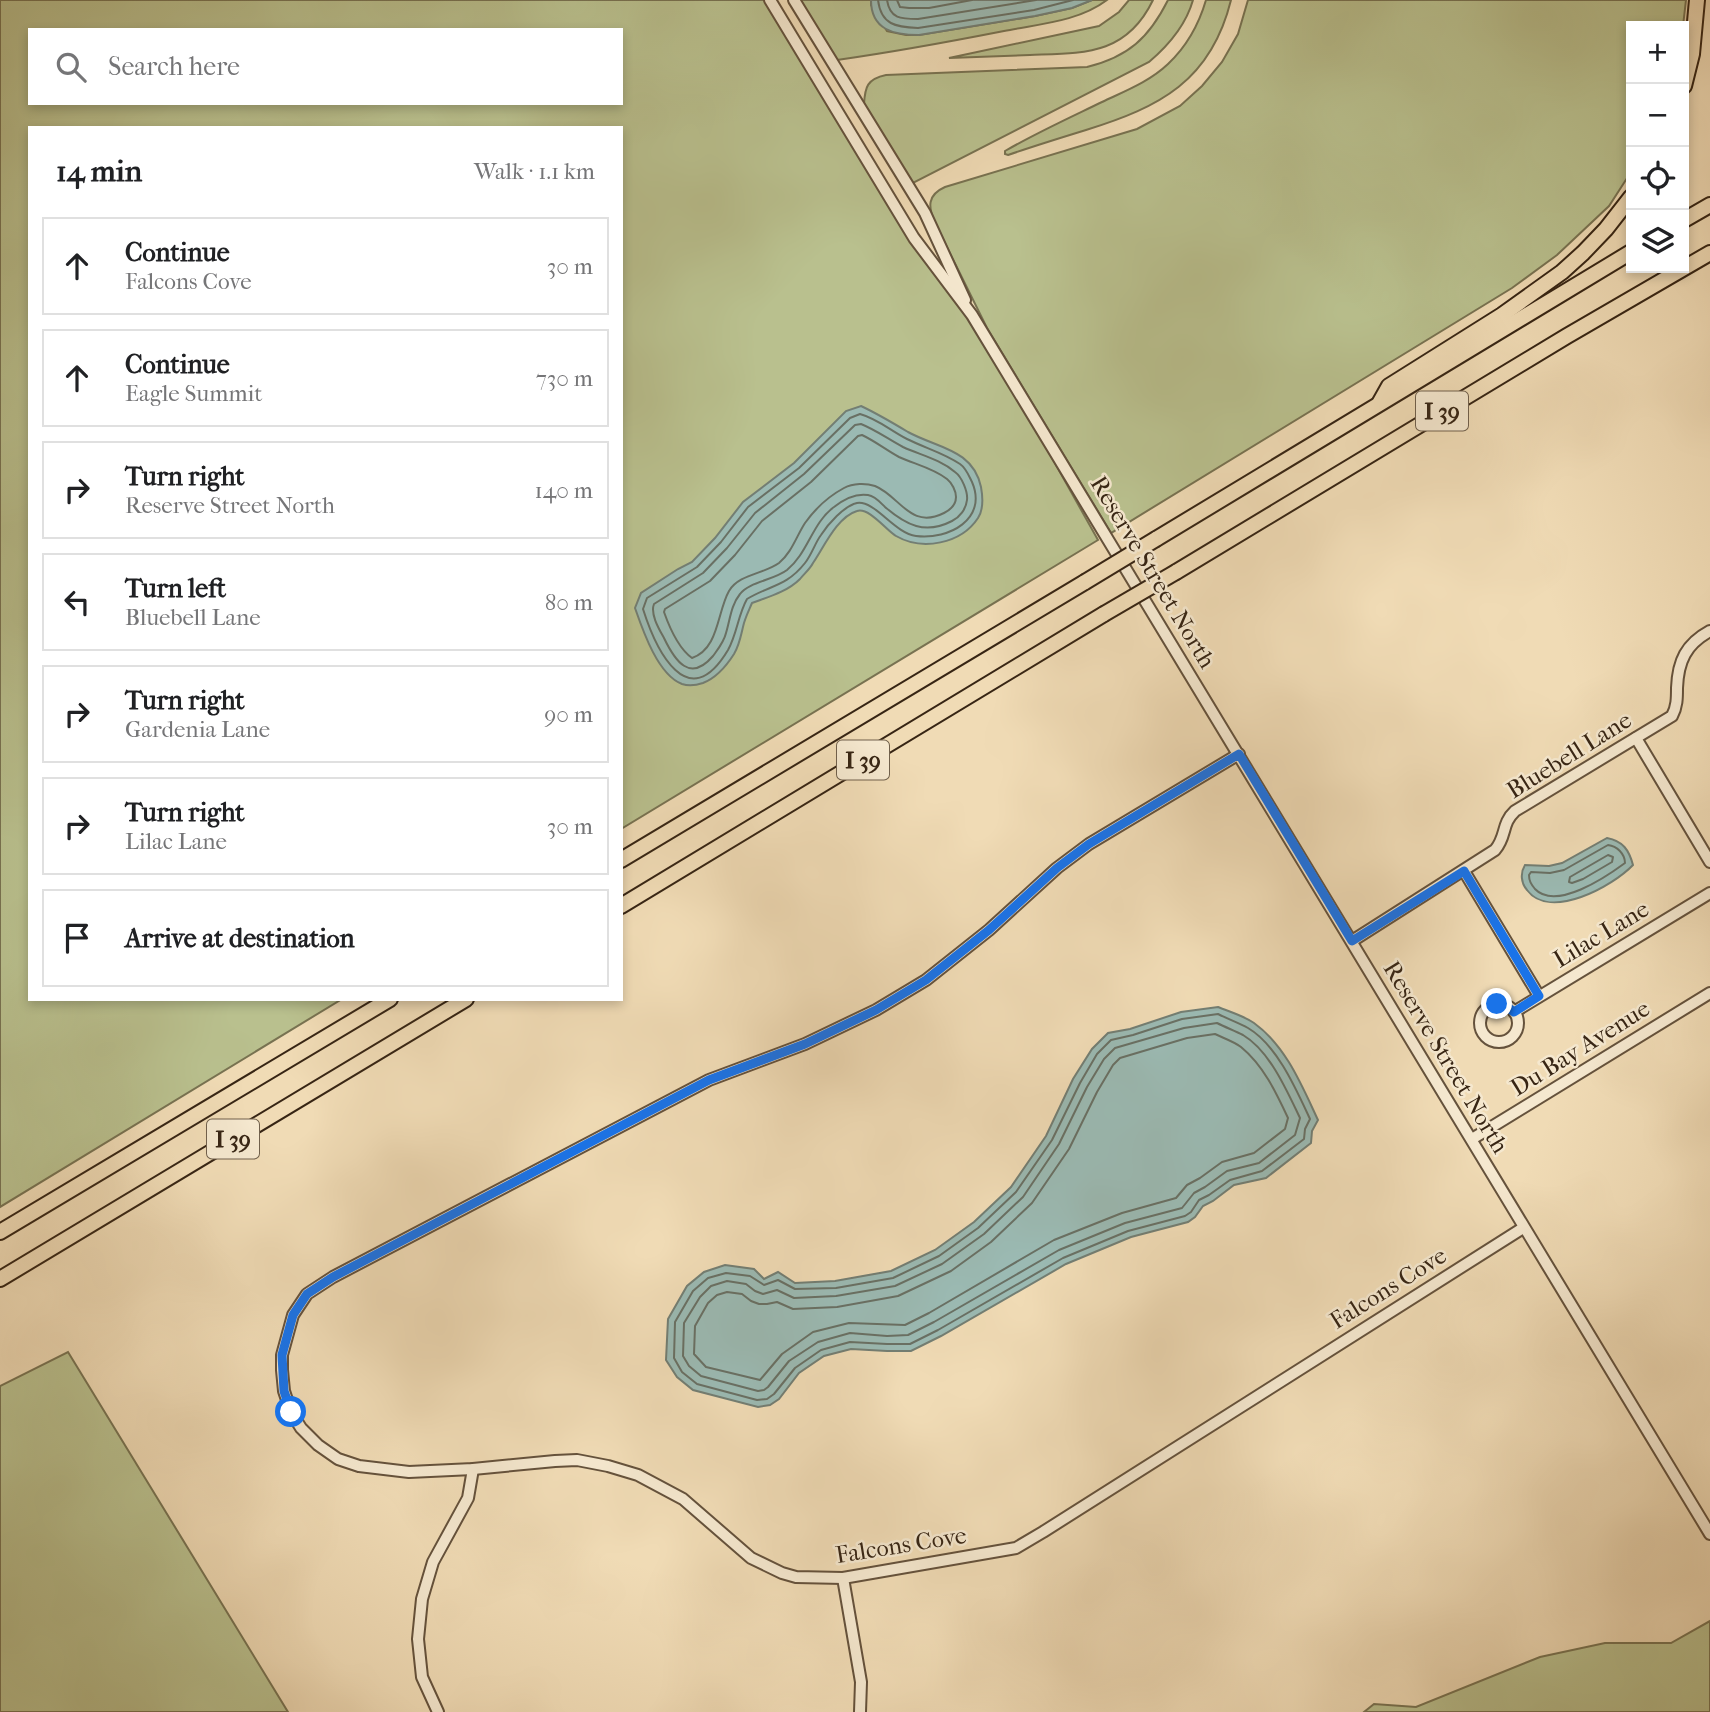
<!DOCTYPE html>
<html lang="en">
<head>
<meta charset="utf-8">
<style>
  body { margin:0; font-family:"IM FELL French Canon",serif; background:#f6f6f6; color:#202124 }
  .controls { position:absolute; right:21px; top:21px; display:grid; overflow:hidden; border-radius:0px; box-shadow:0 4px 10px #0003 }
  .controls button { width:63px; height:63px; display:grid; place-items:center; padding:0; border:0; border-bottom:2px solid #e0e0e0; background:#fff; color:#202124; font:35px sans-serif }
  .stop { position:absolute; width:21px; height:21px; margin:-16px; border:5px solid #1a73e8; border-radius:50%; background:#fff }
  .stop.end { background:#1a73e8; border-color:#fff; box-shadow:0 2px 7px #0008 }
  .list { margin:0; padding:0; list-style:none }
  h2 { display:flex; justify-content:space-between; align-items:center; height:91px; margin:0; padding:0 28px; font-size:30px }
  h2 small { font-size:23px; font-weight:400; color:#757577 }
  .list li { display:grid; grid-template-columns:46px 1fr auto; gap:21px; align-items:center; box-sizing:border-box; height:98px; margin:0 14px 14px; padding:0 14px; border:2px solid #e0e0e0; border-radius:0px }
  .list b { display:block; font-size:26px; white-space:nowrap }
  .list p { margin:0; font-size:23px; white-space:nowrap; color:#757577 }
  .list em { font-size:23px; font-style:normal; color:#757577 }
  .icon { flex:none; width:38px; height:38px; fill:none; stroke:currentColor; stroke-width:2; stroke-linecap:round; stroke-linejoin:round }
  .map { position:relative; flex:none; width:1710px; height:1712px; overflow:hidden }
  .search { position:absolute; background:#fff; box-shadow:0 4px 10px #0003; left:28px; top:28px; width:595px; height:77px; display:flex; align-items:center; gap:18px; box-sizing:border-box; padding:0 24px; border-radius:0px; color:#757577; font-size:26px }
  .panel { position:absolute; background:#fff; box-shadow:0 4px 10px #0003; left:28px; top:126px; width:595px; height:875px; border-radius:0px }
  .map>svg:first-child { display:block }
  .green { fill:#b9c08e; stroke:#787251; stroke-width:2; fill-rule:evenodd }
  .water { fill:#9bbab3; stroke:#737e73; stroke-width:2 }
  .lines { fill:none; stroke-linecap:round; stroke-linejoin:round }
  .shore { stroke:#697064; stroke-width:2 }
  .minor-casing { stroke:#65523c; stroke-width:14 }
  .highway-casing { stroke:#372514; stroke-width:18 }
  .minor { stroke:#f5e8cf; stroke-width:10 }
  .highway { stroke:#f0dbb5; stroke-width:14 }
  .highway-bridge-casing { stroke:#372514; stroke-width:18; stroke-linecap:butt }
  .highway-bridge { stroke:#f0dbb5; stroke-width:14 }
  .route { stroke:#1a73e8; stroke-width:9 }
  .labels { text-anchor:middle; stroke-width:5; stroke-linejoin:round; paint-order:stroke }
  .shield { fill:#f5e8cf; stroke:#70604c; stroke-width:2 }
  .shield-label { font-size:23px; font-weight:bold; fill:#372514 }
  .street-label { font-size:24px; fill:#372514; stroke:#f5e8cf }
</style>
</head>
<body>
<div class="map">
<svg width="1710" height="1712" viewBox="0 0 1710 1712">
  <rect width="100%" height="100%" fill="#f0dbb5"/>
  <filter id="stains"><feTurbulence type="fractalNoise" baseFrequency=".00286" numOctaves="4"/><feColorMatrix values="0 0 0 0 .2 0 0 0 0 .09 0 0 0 0 .02 0 0 0 .5 -.17"/></filter>
  <radialGradient id="worn" r=".72"><stop offset=".6" stop-color="#630" stop-opacity="0"/><stop offset="1" stop-color="#630" stop-opacity=".3"/></radialGradient>
  <g class="green">
    <path d="M0 0H770L891 199 972 315 1098 540 621 829V128H30V999H342L0 1207ZM30 30H621V103H30Z"/>
    <path d="M800 0H871V5L887 31 906 35H919L1035 16 1072 8 1092 0H1107C1078 22 1038 24 1004 31 948 42 893 52 837 60Z"/>
    <path d="M1129 0H1153C1126 56 1083 53 1030 55 1003 56 976 57 949 58L1099 26 1119 12Z"/>
    <path d="M1168 0H1193C1186 25 1169 45 1149 62L911 184 864 104C865 87 867 79 886 75L1087 67C1128 57 1149 38 1168 0Z"/>
    <path d="M1206 0H1231C1211 81 1160 107 1086 130 1060 138 1034 146 1008 155L1005 154V151C1036 133 1069 118 1102 102 1125 91 1149 82 1168 64 1186 47 1199 24 1206 0Z"/>
    <path d="M1248 0H1686L1683 26H1631V172L1609 206 1557 255 1512 288 1111 533 987 328 935 223C928 207 927 195 945 187L1137 129 1180 106 1202 86 1222 62 1238 34Z"/>
    <path d="M68 1352 288 1712H0V1386Z"/>
    <path d="M1710 1621V1712H1364L1374 1704 1416 1707 1540 1657 1605 1643H1671Z"/>
  </g>
  <g class="water">
    <path d="M871 0H1092L1072 8 1035 16 919 35C894 35 871 30 871 0Z"/>
    <path d="M861 406C878 414 893 423 908 432 937 448 973 449 981 487 983 498 984 509 978 518 961 544 922 551 896 536 886 530 869 507 857 511 837 517 824 547 813 563 810 569 804 574 800 579 787 592 768 597 752 603 749 610 746 616 744 623 741 634 740 644 734 654 727 665 716 678 703 683 697 685 688 686 682 684 658 675 643 631 635 608L641 593 678 569 692 562 715 538 743 502 794 463 846 411Z"/>
    <path d="M1607 838C1623 841 1629 850 1633 865 1613 886 1550 921 1527 890 1521 883 1520 873 1525 865L1549 866 1562 863Z"/>
    <path d="M1218 1007C1230 1012 1244 1016 1254 1023 1286 1046 1302 1086 1318 1120L1312 1131 1311 1143 1266 1178 1234 1185 1213 1201 1203 1206 1195 1217 1188 1222 1131 1237 1066 1264 941 1336 911 1351H887L851 1349 824 1356 799 1373 779 1399 770 1405 758 1407 693 1390 677 1377 666 1360 668 1319 687 1286 704 1272 725 1265 754 1269 764 1279 778 1272 795 1283 835 1281 891 1271 935 1250 974 1222 1011 1187 1046 1136 1073 1079 1092 1049 1108 1033 1130 1029 1181 1012Z"/>
  </g>
  <g class="lines">
    <g class="shore">
      <path d="M878 0C881 25 896 27 918 28L1034 10 1073 0"/>
      <path d="M887 0C890 19 901 19 918 19L1036 0"/>
      <path d="M897 0 900 7 909 8H929L972 0"/>
      <path d="M860 414C878 419 891 431 907 439 925 448 944 453 960 464 966 468 969 476 972 482 988 519 949 540 916 536 894 533 875 500 857 503 844 506 828 524 821 535 815 543 812 554 805 563 786 587 770 585 747 599 738 615 737 634 728 650 688 717 656 650 643 609L647 598 697 567 721 542 748 507 799 468 850 418Z"/>
      <path d="M861 424C876 430 888 439 903 447 920 455 940 459 955 472 962 477 968 492 967 500 966 509 960 517 952 521 925 535 906 525 885 507 880 502 875 496 868 495 855 493 844 499 834 507 812 523 808 553 787 570 774 580 749 582 740 594 731 605 730 620 726 633 724 642 718 649 713 656 690 683 675 661 664 638 659 629 650 614 654 604L703 573 727 548 755 513 804 474 855 425Z"/>
      <path d="M862 435C875 441 886 450 899 457 914 464 933 468 947 479 952 483 956 491 956 497 956 505 950 510 944 513 910 530 900 496 875 486 866 483 853 483 844 488 829 496 815 509 805 523 796 537 792 552 779 563 764 574 739 574 729 591 717 612 719 649 692 658 678 648 670 629 664 612L665 609 710 581 735 555 762 521 811 482 858 436Z"/>
      <path d="M1608 845C1617 846 1625 854 1625 863 1606 877 1556 911 1535 889 1531 884 1529 881 1529 875L1531 872 1550 873 1564 870Z"/>
      <path d="M1608 855 1613 857 1612 862 1583 879 1572 883 1569 882 1570 877Z"/>
      <path d="M1218 1014C1228 1019 1239 1023 1248 1028 1277 1045 1296 1089 1310 1119L1305 1129 1304 1139 1262 1171 1230 1180 1209 1195 1199 1200 1191 1212 1185 1216 1128 1231 1063 1258 938 1330 910 1344H887L850 1342 821 1350 795 1368 774 1394 767 1399 757 1400 697 1384 682 1372 674 1358 675 1322 693 1291 708 1278 726 1273 750 1276 764 1285 778 1280 795 1289 836 1288 893 1278 939 1256 978 1228 1016 1192 1052 1140 1080 1083 1097 1054 1111 1040 1133 1035 1182 1019Z"/>
      <path d="M1217 1023C1225 1027 1235 1031 1243 1035 1270 1051 1287 1091 1300 1118L1295 1135 1259 1163 1227 1171 1205 1187 1194 1193 1182 1208 1125 1223 1059 1250 934 1322 908 1335 887 1336 850 1333 818 1342 789 1361 768 1387 764 1390 758 1391 701 1376 689 1366 683 1356 684 1323 700 1297 711 1286 727 1281 746 1284 755 1291 763 1294 777 1290 794 1298 836 1296 895 1286 942 1264 984 1234 1023 1197 1059 1144 1087 1087 1104 1059 1115 1048 1184 1028Z"/>
      <path d="M1215 1034C1223 1038 1233 1041 1241 1047 1263 1065 1276 1092 1288 1118L1285 1129 1254 1153 1222 1162 1200 1178 1187 1185 1176 1198 1122 1213 1054 1240 929 1313 905 1325 849 1323 813 1332 782 1354 760 1380 706 1367 694 1354 695 1326 708 1303 717 1295 727 1292 742 1294 751 1301 759 1304H767L777 1302 793 1309 837 1307 898 1296 951 1271 991 1242 1032 1203 1069 1149 1097 1092 1113 1065 1120 1058 1187 1038Z"/>
    </g>
    <defs>
      <g id="minor">
        <path d="M770 0 914 238 972 315 1710 1534"/>
        <path d="M794 0 925 213 965 300"/>
        <path d="M1636 738 1710 862"/>
        <path d="M1239 754 1089 844 1057 868 989 930 926 980 876 1010 805 1044 709 1080 333 1277 307 1294 293 1315 282 1355V1370L284 1391 291 1412 301 1428 318 1445 338 1459 359 1466 409 1472 473 1469 555 1461 577 1460 608 1466 638 1475 683 1499 751 1558 782 1573 796 1577 843 1578 993 1552 1016 1548 1043 1532 1523 1228"/>
        <path d="M1464 871 1539 996"/>
        <path d="M1352 941 1495 850C1507 836 1501 824 1515 811L1672 716C1677 707 1677 698 1677 688 1678 661 1686 644 1710 631"/>
        <circle cx="1499" cy="1023" r="19"/>
        <path d="M1514 1012 1710 893"/>
        <path d="M1472 1139 1710 993"/>
        <path d="M843 1578 861 1682 860 1712"/>
        <path d="M438 1712 422 1677 418 1639 422 1599 433 1562 468 1498 473 1469"/>
      </g>
      <g id="highway">
        <path d="M1684 86 1692 54 1697 0"/>
        <path d="M1684 220 1710 205"/>
        <path d="M1380 402 1389 386 1502 315 1562 272 1583 253 1606 229 1631 197"/>
        <path d="M1156 539 1631 252"/>
        <path d="M1176 572 1567 336 1710 253"/>
        <path d="M621 860 1085 582"/>
        <path d="M621 906 1104 614"/>
        <path d="M0 1232 390 999"/>
        <path d="M0 1279 466 999"/>
      </g>
    </defs>
    <use href="#minor" class="minor-casing"/>
    <use href="#highway" class="highway-casing"/>
    <use href="#minor" class="minor"/>
    <use href="#highway" class="highway"/>
    <defs>
      <g id="highway-bridge">
        <path d="M1085 582 1156 539"/>
        <path d="M1104 614 1176 572"/>
      </g>
    </defs>
    <use href="#highway-bridge" class="highway-bridge-casing"/>
    <use href="#highway-bridge" class="highway-bridge"/>
  </g>
  <g class="lines">
    <path class="route" d="M291 1412 284 1391 282 1355 293 1315 307 1294 333 1277 709 1080 805 1044 876 1010 926 980 989 930 1057 868 1089 844 1239 754 1352 941 1464 871 1539 996 1514 1012 1503 1004H1497"/>
  </g>
  <g class="labels">
    <g class="shield">
      <rect x="1416" y="391.5" width="52" height="39" rx="5"/>
      <rect x="837" y="740.5" width="52" height="39" rx="5"/>
      <rect x="207" y="1119.5" width="52" height="39" rx="5"/>
    </g>
    <g class="shield-label">
      <text x="1442" y="419">I 39</text>
      <text x="863" y="768">I 39</text>
      <text x="233" y="1147">I 39</text>
    </g>
    <g class="street-label">
      <text transform="translate(1153 572) rotate(59)" y="8">Reserve Street North</text>
      <text transform="translate(1569 755) rotate(-32)" y="8">Bluebell Lane</text>
      <text transform="translate(1601 934) rotate(-31)" y="8">Lilac Lane</text>
      <text transform="translate(1580 1048) rotate(-32)" y="8">Du Bay Avenue</text>
      <text transform="translate(1446 1057) rotate(59)" y="8">Reserve Street North</text>
      <text transform="translate(1388 1288) rotate(-32)" y="8">Falcons Cove</text>
      <text transform="translate(901 1545) rotate(-9)" y="8">Falcons Cove</text>
    </g>
  </g>
  <rect width="100%" height="100%" filter="url(#stains)"/>
  <rect width="100%" height="100%" fill="url(#worn)"/>
</svg>
<div class="controls">
<button>+</button>
<button>−</button>
<button><svg class="icon" aria-label="locate" viewBox="0 0 24 24"><circle cx="12" cy="12" r="6"/><path d="M12 2v4M12 18v4M2 12h4M18 12h4"/></svg></button>
<button><svg class="icon" aria-label="layers" viewBox="0 0 24 24"><path d="M12 4l9 5-9 5-9-5zM3 14l9 5 9-5"/></svg></button>
</div>
<div class="stop" style="left:291px;top:1412px"></div>
<div class="stop end" style="left:1497px;top:1004px"></div>
<div class="search"><svg class="icon" aria-label="search" viewBox="0 0 24 24"><circle cx="10" cy="10" r="6"/><path d="M15 15l6 6"/></svg>Search here</div>
<section class="panel">
<h2>14 min<small>Walk · 1.1 km</small></h2>
<ul class="list">
<li><svg class="icon" aria-label="ahead" viewBox="0 0 24 24"><path d="M12 20V5M6 11l6-6 6 6"/></svg><div><b>Continue</b><p>Falcons Cove</p></div><em>30 m</em></li>
<li><svg class="icon" aria-label="ahead" viewBox="0 0 24 24"><path d="M12 20V5M6 11l6-6 6 6"/></svg><div><b>Continue</b><p>Eagle Summit</p></div><em>730 m</em></li>
<li><svg class="icon" aria-label="right" viewBox="0 0 24 24"><path d="M7 20v-9h11M14 6l5 5-5 5"/></svg><div><b>Turn right</b><p>Reserve Street North</p></div><em>140 m</em></li>
<li><svg class="icon" aria-label="left" viewBox="0 0 24 24"><path d="M17 20v-9H6M10 6l-5 5 5 5"/></svg><div><b>Turn left</b><p>Bluebell Lane</p></div><em>80 m</em></li>
<li><svg class="icon" aria-label="right" viewBox="0 0 24 24"><path d="M7 20v-9h11M14 6l5 5-5 5"/></svg><div><b>Turn right</b><p>Gardenia Lane</p></div><em>90 m</em></li>
<li><svg class="icon" aria-label="right" viewBox="0 0 24 24"><path d="M7 20v-9h11M14 6l5 5-5 5"/></svg><div><b>Turn right</b><p>Lilac Lane</p></div><em>30 m</em></li>
<li><svg class="icon" aria-label="arrive" viewBox="0 0 24 24"><path d="M6 21V4h12l-3 4 3 4H6"/></svg><div><b>Arrive at destination</b></div></li>
</ul>
</section>
</div>
</body>
</html>
